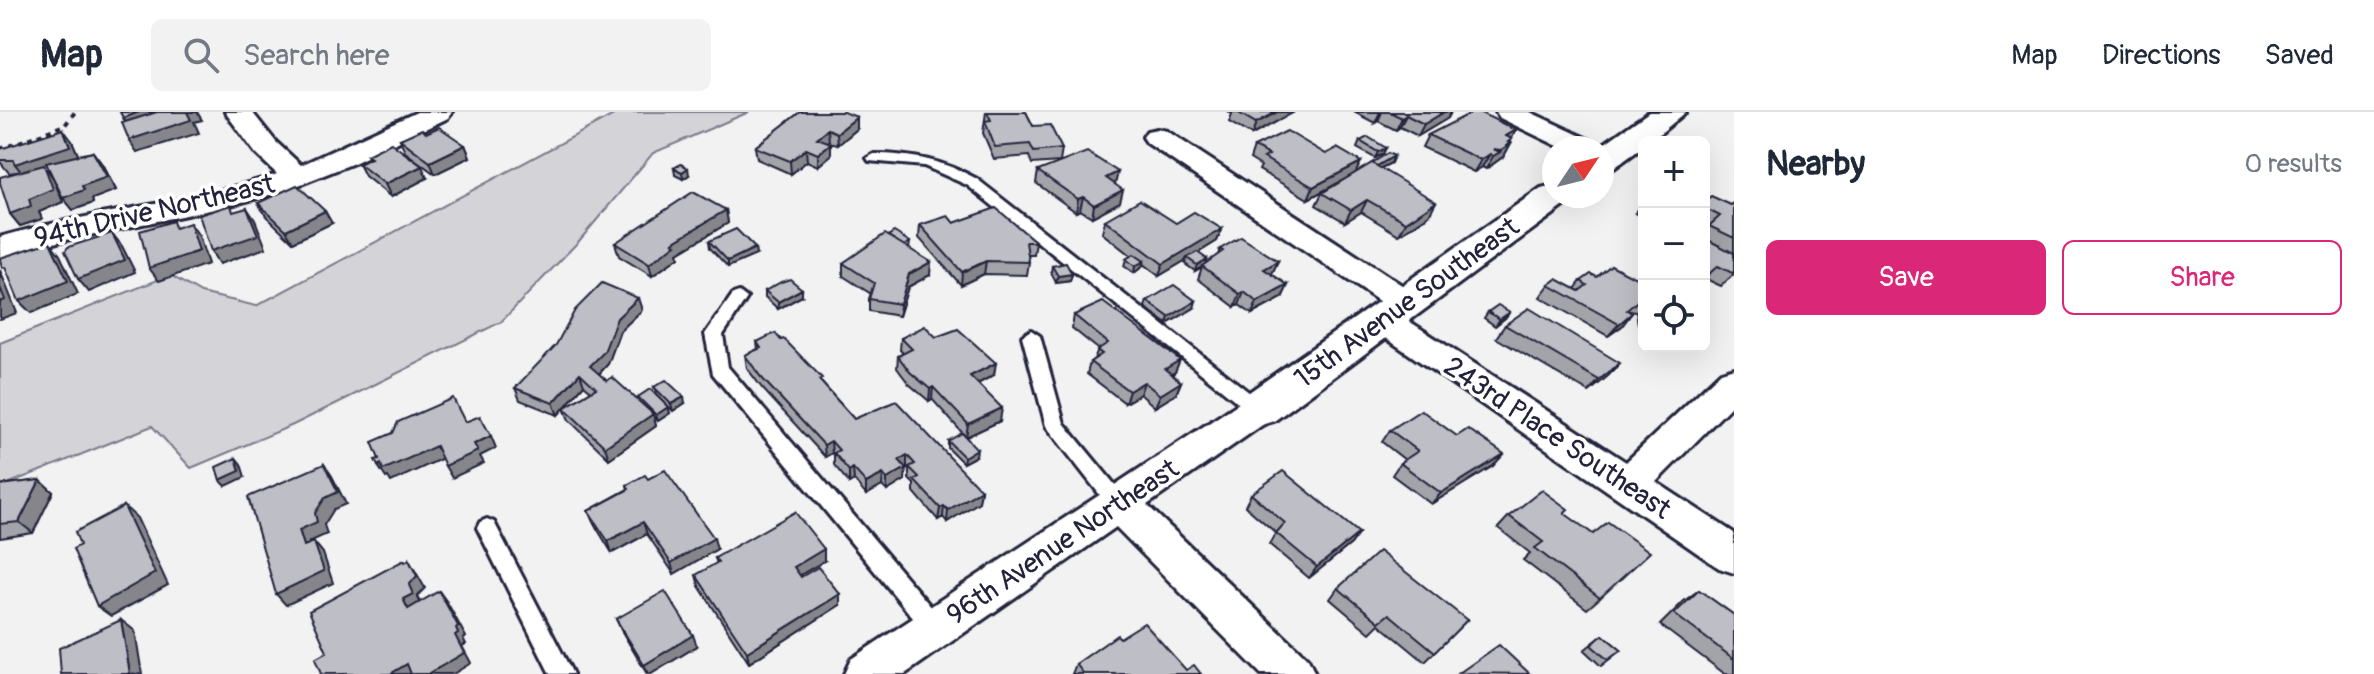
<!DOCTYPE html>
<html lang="en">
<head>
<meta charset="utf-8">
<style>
  body { margin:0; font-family:Pangolin,sans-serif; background:#f2f2f3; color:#1f2937 }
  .controls { position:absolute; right:24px; top:24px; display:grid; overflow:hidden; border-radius:12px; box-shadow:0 8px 32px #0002 }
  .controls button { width:72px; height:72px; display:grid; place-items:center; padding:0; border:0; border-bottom:2px solid #e0e1e3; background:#fff; color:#1f2937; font:40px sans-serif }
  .compass { position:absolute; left:1542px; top:24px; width:72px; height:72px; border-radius:50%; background:#fff; box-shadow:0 8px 32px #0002; rotate:55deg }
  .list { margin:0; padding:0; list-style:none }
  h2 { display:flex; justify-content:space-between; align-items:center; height:104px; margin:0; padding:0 32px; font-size:34px }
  h2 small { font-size:26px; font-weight:400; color:#747a83 }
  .actions { display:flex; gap:16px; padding:24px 32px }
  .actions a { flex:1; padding:18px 0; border:2px solid #db2777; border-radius:12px; text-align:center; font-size:28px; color:#db2777 }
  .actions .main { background:#db2777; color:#fff }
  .icon { flex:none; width:44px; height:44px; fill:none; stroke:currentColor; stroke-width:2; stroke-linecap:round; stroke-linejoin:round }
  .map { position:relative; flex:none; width:1734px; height:562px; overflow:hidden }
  header { display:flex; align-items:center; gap:48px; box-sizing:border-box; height:112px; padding:0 40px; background:#fff; border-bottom:2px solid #e0e1e3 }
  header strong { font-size:38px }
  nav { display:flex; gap:44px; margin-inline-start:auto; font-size:28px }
  .search { width:560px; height:72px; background:#f2f2f3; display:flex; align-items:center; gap:20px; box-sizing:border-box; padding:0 28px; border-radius:12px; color:#747a83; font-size:30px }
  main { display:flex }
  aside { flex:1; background:#fff }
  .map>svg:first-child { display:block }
  .green { fill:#d3d3d8; stroke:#7a7a8a; stroke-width:2 }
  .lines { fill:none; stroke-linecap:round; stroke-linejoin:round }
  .service-casing { stroke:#22223b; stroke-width:6 }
  .minor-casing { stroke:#22223b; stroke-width:6 }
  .tertiary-casing { stroke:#22223b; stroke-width:6 }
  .path { stroke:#22223b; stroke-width:4; stroke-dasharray:5 5; stroke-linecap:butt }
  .service { fill:#fff; fill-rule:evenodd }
  .minor { fill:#fff; fill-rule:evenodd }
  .tertiary { fill:#fff; fill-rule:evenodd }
  .wall { fill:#a3a3aa; stroke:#22223b; stroke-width:2; fill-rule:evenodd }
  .shaded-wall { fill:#85858b; stroke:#22223b; stroke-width:2 }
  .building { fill:#bebec6; stroke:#22223b; stroke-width:2 }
  .labels { text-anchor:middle; stroke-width:7; stroke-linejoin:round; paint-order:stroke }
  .street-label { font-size:28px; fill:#22223b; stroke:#fff }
</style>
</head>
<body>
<header>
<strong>Map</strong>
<div class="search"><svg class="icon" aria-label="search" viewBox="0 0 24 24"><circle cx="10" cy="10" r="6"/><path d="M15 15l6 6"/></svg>Search here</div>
<nav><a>Map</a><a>Directions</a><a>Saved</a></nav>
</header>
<main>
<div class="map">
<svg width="1734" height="562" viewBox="0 0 1734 562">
  <rect width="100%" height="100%" fill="#f2f2f3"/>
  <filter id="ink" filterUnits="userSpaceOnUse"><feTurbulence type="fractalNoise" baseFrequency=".0125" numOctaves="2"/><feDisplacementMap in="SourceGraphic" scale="16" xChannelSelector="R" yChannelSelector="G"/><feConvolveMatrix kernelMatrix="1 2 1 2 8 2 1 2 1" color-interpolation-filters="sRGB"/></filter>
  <g filter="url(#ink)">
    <path class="green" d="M619 0H749L653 41 579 129 501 210 293 313 191 356 152 314 0 375V231L170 163 201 181 256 194Z"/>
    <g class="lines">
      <defs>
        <g id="service">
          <path d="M874 42C912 42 944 49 977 67L1264 292 1267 297 1264 302H1252L967 73 924 54 869 49 867 46Z"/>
          <path d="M739 180 747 186 723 223 728 255 943 509 946 516 943 523 935 526 927 523 713 262 705 222 733 182Z"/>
          <path d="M1031 218 1040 224 1064 311 1125 385 1128 391 1125 397 1118 399 1111 397 1046 314 1022 224Z"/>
          <path d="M487 407 494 410 573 562H550L477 416 480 410Z"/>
        </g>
        <g id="minor">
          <path d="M225 0H252L276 30 301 53 417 0H452L448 6 354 51 281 80 215 97 61 129 0 146V125C91 98 187 93 277 62L256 42Z"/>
          <path d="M1496 0H1530L1594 30 1598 36H1562L1500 6Z"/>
          <path d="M1157 17 1167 19 1417 183 1422 191 1417 199 1405 202 1395 200 1626 350 1721 260 1734 256V291L1656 370 1734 421V461L1719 456 1370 215 1365 207 1370 199 1382 195 1392 198 1147 31 1143 25 1147 19Z"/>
          <path d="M1258 283 1271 287 1276 297 1271 307 1147 393 1308 547 1315 562H1261L1116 415 905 562H844L851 547 1245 287Z"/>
        </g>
        <g id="tertiary">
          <path d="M1649 0H1686L1650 30H1644V34L1614 56 1602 59V36H1598Z"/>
          <path d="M1554 73V84H1572L1567 92 1274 309 1258 314 1242 309 1236 297 1242 285 1541 76Z"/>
        </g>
      </defs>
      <use href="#service" class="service-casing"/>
      <use href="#minor" class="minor-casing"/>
      <use href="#tertiary" class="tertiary-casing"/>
      <path class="path" d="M0 37 65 13 75 0"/>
      <use href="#service" class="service"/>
      <use href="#minor" class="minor"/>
      <use href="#tertiary" class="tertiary"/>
    </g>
    <g class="wall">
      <path d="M800 0 857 17 838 33 828 30 831 43 818 54 807 49 791 62 757 47 755 35Z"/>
      <path d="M986 0H1026L1033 14 1062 37 1060 50 1032 52 1029 44 994 47 983 21Z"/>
      <path d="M1229 0H1294L1252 23 1229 10 1232 2Z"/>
      <path d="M1354 0H1451L1448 6 1418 24 1400 15 1396 18 1378 9 1375 11Z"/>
      <path d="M1516 18 1511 27H1512L1510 31H1511L1504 44 1486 57 1482 55 1474 60 1422 35 1428 23Z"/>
      <path d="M426 21 465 33 470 45 435 62 405 40 400 27Z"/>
      <path d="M72 29 78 43 93 40 102 52 116 78 92 87 93 91 73 98 49 57H47L53 66 63 90 39 100 42 107 20 114 10 102 17 60 9 61 0 50V37Z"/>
      <path d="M1360 29 1383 42 1375 46 1357 36Z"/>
      <path d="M1254 35 1355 61 1391 51 1381 56 1429 103 1399 123 1361 100 1345 110 1316 93 1322 81 1342 69 1308 87 1259 58 1261 54 1250 47Z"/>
      <path d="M367 43 427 66 391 85 365 64 359 52 369 47Z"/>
      <path d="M674 56 689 63 683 67 675 63Z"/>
      <path d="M1038 59 1115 72 1120 90 1092 105 1080 98 1076 100 1036 71Z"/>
      <path d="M1704 90 1731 93 1734 91V162L1721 174 1706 167 1704 169V119L1708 115 1704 113Z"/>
      <path d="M258 91 332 111 293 130 266 104Z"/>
      <path d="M1644 91V105L1635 101Z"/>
      <path d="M726 98 728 111 678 141 679 145 652 164 619 144 615 131Z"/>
      <path d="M1105 108 1176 111 1222 117 1217 129 1198 141 1206 152 1218 143 1220 137 1272 162H1271L1288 173 1282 186 1252 202 1239 193 1235 195 1198 167 1202 155 1195 159 1185 152 1186 148 1159 164 1143 152 1142 155 1134 161 1124 154 1126 147 1131 144 1102 121Z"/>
      <path d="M920 113 1036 130 1034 143H1028L1029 150 1027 163 984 162 961 173 919 126Z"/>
      <path d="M888 124 910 130 909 137 930 163 908 175 899 204 869 199V187L871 182 843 164V151Z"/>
      <path d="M709 129 756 143 728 155 710 136Z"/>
      <path d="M1052 154 1072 162 1070 169 1056 171 1051 160Z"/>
      <path d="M1644 159V169L1639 166Z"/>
      <path d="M1597 165 1644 170V214L1638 212 1636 200 1630 199 1622 214 1608 224 1540 185 1549 173 1575 177 1581 169Z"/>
      <path d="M765 179 802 184 778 197 765 185Z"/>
      <path d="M1147 189 1194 196 1167 212 1145 195Z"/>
      <path d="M642 198 620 219 608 252 599 262 607 269 639 290 638 285 668 295 670 301 658 309 654 305 656 314 609 347 569 308 564 296 558 303 520 288 515 276ZM584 273 591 279 564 296Z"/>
      <path d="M1488 200 1505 206 1495 214 1484 206Z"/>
      <path d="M1074 203 1175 260 1172 262 1181 270 1176 282 1155 295 1140 282 1125 291 1087 262 1090 250 1094 247 1098 237 1072 216Z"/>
      <path d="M1505 213 1609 263 1589 280 1496 226Z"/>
      <path d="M936 225 994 263 978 272 1000 309 966 325 932 287 929 289 909 272 897 256 898 244 903 241 900 238 901 226Z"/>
      <path d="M757 230 822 271 854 307 981 378 979 390 947 410 943 405 938 408 914 380V372L909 367V358L907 355 905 356V368L887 379 882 374 866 383 854 368 849 371 834 353V343L832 341 825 345 762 276 747 256 745 243 758 237Z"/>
      <path d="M654 275 685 291 673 299 656 282Z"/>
      <path d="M1390 318 1457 324 1493 354 1431 392 1392 363 1400 351 1405 348 1382 330Z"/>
      <path d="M948 329 976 344 963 351 948 336Z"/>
      <path d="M648 367 717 437 674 462 647 422 612 441 593 410 588 399 628 377 627 373Z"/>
      <path d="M40 368 53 380 33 421 0 426V373Z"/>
      <path d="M1251 382 1359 421 1351 432 1309 466 1269 432 1276 421 1245 394Z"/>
      <path d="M1564 401 1600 486 1587 497 1523 448 1530 441 1498 416 1509 404Z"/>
      <path d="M715 446 824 449 800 463 840 493 749 551 699 474 696 463 717 452Z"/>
      <path d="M1338 476 1467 508 1425 550 1379 512 1370 521 1330 487Z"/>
      <path d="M1699 478 1734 503V562H1725L1660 513 1684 489Z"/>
      <path d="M616 507 697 534 651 562H647L621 518Z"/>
      <path d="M1603 523 1621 538 1601 554 1584 538Z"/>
      <path d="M1120 526 1186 558 1201 562H1072L1076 552Z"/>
    </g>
    <g class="shaded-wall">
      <path d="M139 0H180L131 18 123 6Z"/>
      <path d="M187 0H197L202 8 194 10 199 21 137 40 129 28Z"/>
      <path d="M1277 0H1294L1252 23 1256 11Z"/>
      <path d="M1380 0H1382L1378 9 1375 11Z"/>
      <path d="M1444 0H1451L1448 6 1418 24 1424 12Z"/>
      <path d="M1406 3 1400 15 1396 18 1402 6Z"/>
      <path d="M857 5V17L838 33 837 21Z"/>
      <path d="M63 17 72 29 80 47 47 57 53 66 63 90 39 100 42 107 20 114 10 102 29 87 25 65 15 52Z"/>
      <path d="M828 17 829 29 818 38 817 26Z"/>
      <path d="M1516 18 1508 34 1511 31 1504 44 1486 57 1493 44 1500 40 1506 24Z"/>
      <path d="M831 31V43L818 54V42Z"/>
      <path d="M465 33 470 45 435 62 430 50Z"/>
      <path d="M1386 36 1383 42 1375 46 1378 40Z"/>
      <path d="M806 37 807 49 791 62 790 49Z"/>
      <path d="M93 40 102 52 116 78 92 87 93 91 73 98 63 86 82 74Z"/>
      <path d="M1490 42 1482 55 1474 60 1481 48Z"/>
      <path d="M1394 44 1391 51 1373 60 1377 54Z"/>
      <path d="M1361 50 1355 62 1308 87 1313 75Z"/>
      <path d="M422 54 427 66 391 85 385 72Z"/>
      <path d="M688 56 689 63 683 67 682 60Z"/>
      <path d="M1118 60 1115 73 1106 66Z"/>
      <path d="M1123 78 1120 90 1092 105 1094 93Z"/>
      <path d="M1083 85 1080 98 1076 100 1078 87Z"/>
      <path d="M1367 88 1361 100 1345 110 1351 98Z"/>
      <path d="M1436 90 1429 103 1399 123 1406 110Z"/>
      <path d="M247 96 255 108 266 136 219 152 211 139Z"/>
      <path d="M726 98 728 111 678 141 679 145 652 164 649 152 673 130Z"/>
      <path d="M325 99 332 111 293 130 286 118Z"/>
      <path d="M190 111 199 124 208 152 159 169 149 156Z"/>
      <path d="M1222 117 1217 129 1188 147 1187 146 1186 148 1159 164 1163 152Z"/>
      <path d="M112 121 122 134 135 160 89 180 78 167Z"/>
      <path d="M50 130 60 143 78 182 31 201 19 189Z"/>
      <path d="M755 136 756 143 728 155V149Z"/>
      <path d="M1207 147 1205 153 1195 159 1197 153Z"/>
      <path d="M986 149 984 162 961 173 962 160Z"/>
      <path d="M1144 149 1142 155 1134 161 1135 154Z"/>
      <path d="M1278 149 1272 162 1259 170 1264 157Z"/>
      <path d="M931 150 930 163 908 175 899 204 900 192 909 162Z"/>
      <path d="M0 158 17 201 0 207Z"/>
      <path d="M1072 162 1070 169 1056 171 1058 164Z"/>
      <path d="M1288 173 1282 186 1252 202 1257 190Z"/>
      <path d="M802 177V184L778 197V190Z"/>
      <path d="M1244 180 1239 193 1235 195 1240 182Z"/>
      <path d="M638 186 642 198 620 219 608 252 594 267 590 254 617 206Z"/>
      <path d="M1196 189 1194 196 1167 212 1169 205Z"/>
      <path d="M1510 200 1505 206 1495 214 1500 207Z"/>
      <path d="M1632 201 1622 214 1608 224 1619 212Z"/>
      <path d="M1180 248 1175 260 1161 269 1165 257Z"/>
      <path d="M996 251 994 263 968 277 970 264Z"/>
      <path d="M1620 251 1609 263 1589 280 1599 268Z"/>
      <path d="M580 261 584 273 558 303 553 291Z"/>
      <path d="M1144 270 1140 282 1125 291 1129 279Z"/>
      <path d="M1181 270 1176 282 1155 295 1160 283Z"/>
      <path d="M933 275 932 287 929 289 930 277Z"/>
      <path d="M684 285 685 291 673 299 671 292Z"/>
      <path d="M668 295 670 301 658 309 656 303Z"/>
      <path d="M1002 296 1000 309 966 325 968 312Z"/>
      <path d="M653 302 656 314 609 347 605 335Z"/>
      <path d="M491 324 496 336 480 344 484 351 452 366 445 354 474 332Z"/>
      <path d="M831 329 832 341 825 345 824 333Z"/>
      <path d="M436 334 443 346 391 370 388 365 386 366 378 354Z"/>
      <path d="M977 337 976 344 963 351 964 345Z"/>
      <path d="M1504 342 1493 354 1431 392 1441 381Z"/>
      <path d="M907 343V355L898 360 899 348Z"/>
      <path d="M236 346 241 352 245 365 226 374 220 368Z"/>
      <path d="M324 352 332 364 346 392 334 397 324 413 327 422 309 430 314 446 304 434 299 418 315 401Z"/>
      <path d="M853 356 854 368 849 371V359Z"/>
      <path d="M906 356 905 368 887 379V367Z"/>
      <path d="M883 362 882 374 866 383V371Z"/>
      <path d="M40 368 53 380 33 421 19 410Z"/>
      <path d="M981 378 979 390 947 410 948 398Z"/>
      <path d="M124 394 137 406 168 473 111 504 97 494Z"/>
      <path d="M944 394 943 405 938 408 940 396Z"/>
      <path d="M643 410 647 422 612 441 608 429Z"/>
      <path d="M1359 421 1351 432 1309 466 1317 455Z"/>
      <path d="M714 426 717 437 674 462 671 451Z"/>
      <path d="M314 430 323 441 333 471 286 493 276 482Z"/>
      <path d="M824 437V449L795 466 794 455Z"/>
      <path d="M409 448 425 476 417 484 421 493 408 497 403 487 409 473Z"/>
      <path d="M439 479 447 490 466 525 463 526 466 532 462 534 471 551 453 562H428L455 523Z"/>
      <path d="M840 482V493L749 551 747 540Z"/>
      <path d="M121 508 135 519 142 562H130Z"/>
      <path d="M693 523 697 534 651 562H648L644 553Z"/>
      <path d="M407 552 415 562H390Z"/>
    </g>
    <g class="building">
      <path d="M120 0H139L123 6Z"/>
      <path d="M157 0H187L191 8 129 28 122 11Z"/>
      <path d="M800 0H844L857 5 837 21 828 17 817 26 831 31 818 42 806 37 790 49 755 35Z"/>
      <path d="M987 0H1026L1033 14 1050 13 1062 37 1034 40 1030 32 995 35 985 9 991 8Z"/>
      <path d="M1237 0H1277L1256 11Z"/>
      <path d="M1390 0H1444L1424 12 1406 3 1402 6Z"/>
      <path d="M1473 0H1479L1516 18 1506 24 1512 27 1508 30 1511 31 1501 38 1493 37 1500 40 1493 44 1490 42 1481 48 1428 23Z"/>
      <path d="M439 15 465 33 430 50 400 27 422 17 426 21Z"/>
      <path d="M63 17 70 34 15 52 13 48H0V37Z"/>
      <path d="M1287 19 1326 42 1337 36 1361 50 1313 75 1264 46 1269 43 1254 35Z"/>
      <path d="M1368 25 1386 36 1378 40 1360 29Z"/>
      <path d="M391 31 422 54 385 72 359 52 371 46 367 43Z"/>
      <path d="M93 40 107 65 82 74 84 78 63 86 46 51Z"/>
      <path d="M1087 40 1118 60 1106 66 1123 78 1094 93 1083 85 1078 87 1038 59Z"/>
      <path d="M1388 41 1394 44 1377 54 1372 51Z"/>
      <path d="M1372 51 1436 90 1406 110 1367 88 1351 98 1322 81Z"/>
      <path d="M681 52 688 56 682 60 674 56Z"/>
      <path d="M44 53 53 77 29 87 31 94 10 102 0 71V65Z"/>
      <path d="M297 73 325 99 286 118 258 91Z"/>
      <path d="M693 80 726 98 673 130 676 132 649 152 615 131Z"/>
      <path d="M1711 84 1731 93 1734 91V126L1709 114 1720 104 1704 96V90Z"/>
      <path d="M1140 88 1176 111 1194 100 1222 117 1163 152 1105 108Z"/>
      <path d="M231 93 233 100 247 96 258 123 211 139 199 103Z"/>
      <path d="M996 96 1036 130H1026L1029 150 986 149 962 160 920 113 948 104 954 111Z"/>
      <path d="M173 109 175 116 190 111 199 139 149 156 140 119Z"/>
      <path d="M736 117 755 136 728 149 709 129Z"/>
      <path d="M894 120 910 130 904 134 888 124Z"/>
      <path d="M112 121 125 148 78 167 65 139 68 135Z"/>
      <path d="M885 122 931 150 909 162 900 192 869 187 874 171 843 151Z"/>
      <path d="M1241 125 1278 149 1264 157 1288 173 1257 190 1244 180 1240 182 1202 154 1223 139 1220 137Z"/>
      <path d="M1704 126 1734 141V160L1732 161 1718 154 1704 166Z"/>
      <path d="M50 130 68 169 19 189 5 155 2 156 0 146Z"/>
      <path d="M1197 140 1207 147 1197 153 1187 146Z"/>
      <path d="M1134 142 1144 149 1135 154 1126 147Z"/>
      <path d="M1066 151 1072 162 1058 164 1052 154Z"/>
      <path d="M1611 153 1644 170V187L1641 186 1627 198 1632 201 1619 212 1549 173 1557 167 1579 179 1587 173 1581 169 1591 162 1597 165Z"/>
      <path d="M790 167 802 177 778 190 765 179 781 170Z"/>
      <path d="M602 171 638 186 617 206 604 240 590 254 607 269 612 265 653 302 605 335 564 296 596 276 580 261 553 291 515 276 556 233 575 198Z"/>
      <path d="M1174 173 1196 189 1169 205 1147 189Z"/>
      <path d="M0 175 5 188 0 190Z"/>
      <path d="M1103 190 1180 248 1165 257 1181 270 1160 283 1144 270 1129 279 1090 250 1102 242 1097 238 1108 231 1074 203Z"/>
      <path d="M1498 193 1510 200 1500 207 1488 200Z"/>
      <path d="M1529 196 1620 251 1599 268 1505 213Z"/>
      <path d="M925 214 936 225 958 217 996 251 970 264 1002 296 968 312 933 275 930 277 910 260 898 244 912 237 901 226Z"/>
      <path d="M775 221 781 228 784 227 822 266 819 268 854 307 896 289 981 378 948 398 944 394 940 396 914 368 919 365 909 355 915 352 907 343 899 348 906 356 887 367 883 362 866 371 853 356 849 359 834 341 839 338 831 329 824 333 760 264 745 243 761 236 757 230Z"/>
      <path d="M666 268 684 285 671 292 654 275Z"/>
      <path d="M650 277 668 295 656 303 638 285Z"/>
      <path d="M453 286 465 310 480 304 491 324 474 332 478 339 445 354 436 334 383 358 381 352 378 354 375 348 379 347 372 330 393 321 398 310Z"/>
      <path d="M1421 298 1457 324 1468 317 1504 342 1441 381 1400 351 1418 339 1390 318Z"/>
      <path d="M962 321 977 337 964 345 948 329Z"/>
      <path d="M236 346 240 359 220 368 216 355Z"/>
      <path d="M324 352 338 380 325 386 315 401 317 410 299 418 304 434 314 430 324 459 276 482 248 385Z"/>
      <path d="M665 358 714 426 671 451 643 410 608 429 588 399 629 377 627 373 645 363 648 367Z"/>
      <path d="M1283 359 1359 421 1317 455 1276 421 1285 411 1251 382Z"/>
      <path d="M40 368 19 410 0 412V373Z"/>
      <path d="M1542 378 1568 397 1564 401 1593 422 1608 410 1650 440 1600 486 1535 436 1543 430 1509 404Z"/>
      <path d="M124 394 155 461 97 494 73 437 80 433 75 420Z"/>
      <path d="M795 400 824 437 794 455 801 465 818 455 840 482 747 540 696 463 718 450 715 446Z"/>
      <path d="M1379 439 1467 508 1435 540 1389 502 1379 510 1338 476Z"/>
      <path d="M404 448 405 450 409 448 417 464 409 473 413 482 403 487 408 497 439 479 458 514 456 516 458 521 455 523 464 541 428 562H411L407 552 390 562H321L315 547 327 540 309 499Z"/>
      <path d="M1699 478 1734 503V547L1674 502Z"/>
      <path d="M665 479 693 523 644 553 616 507Z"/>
      <path d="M121 508 130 562H61L59 536Z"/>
      <path d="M1144 511 1186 558 1194 553 1201 562H1084L1076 552 1117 523 1120 526Z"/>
      <path d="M1603 523 1621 538 1608 548 1591 533Z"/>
      <path d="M1499 533 1530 562 1459 561Z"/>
    </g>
  </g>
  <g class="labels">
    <g class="street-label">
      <text transform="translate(154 98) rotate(-13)" y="10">94th Drive Northeast</text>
      <text transform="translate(1406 190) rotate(-36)" y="10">15th Avenue Southeast</text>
      <text transform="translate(1558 325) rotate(34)" y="10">243rd Place Southeast</text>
      <text transform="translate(1062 429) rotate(-34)" y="10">96th Avenue Northeast</text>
    </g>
  </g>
</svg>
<div class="controls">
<button>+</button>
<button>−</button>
<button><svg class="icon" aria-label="locate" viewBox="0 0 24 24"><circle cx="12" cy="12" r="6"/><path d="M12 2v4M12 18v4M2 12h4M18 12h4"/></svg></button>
</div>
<svg class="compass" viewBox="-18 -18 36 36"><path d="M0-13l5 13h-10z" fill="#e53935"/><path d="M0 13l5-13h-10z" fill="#747a83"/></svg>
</div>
<aside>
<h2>Nearby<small>0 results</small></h2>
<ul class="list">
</ul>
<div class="actions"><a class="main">Save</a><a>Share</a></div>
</aside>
</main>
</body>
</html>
